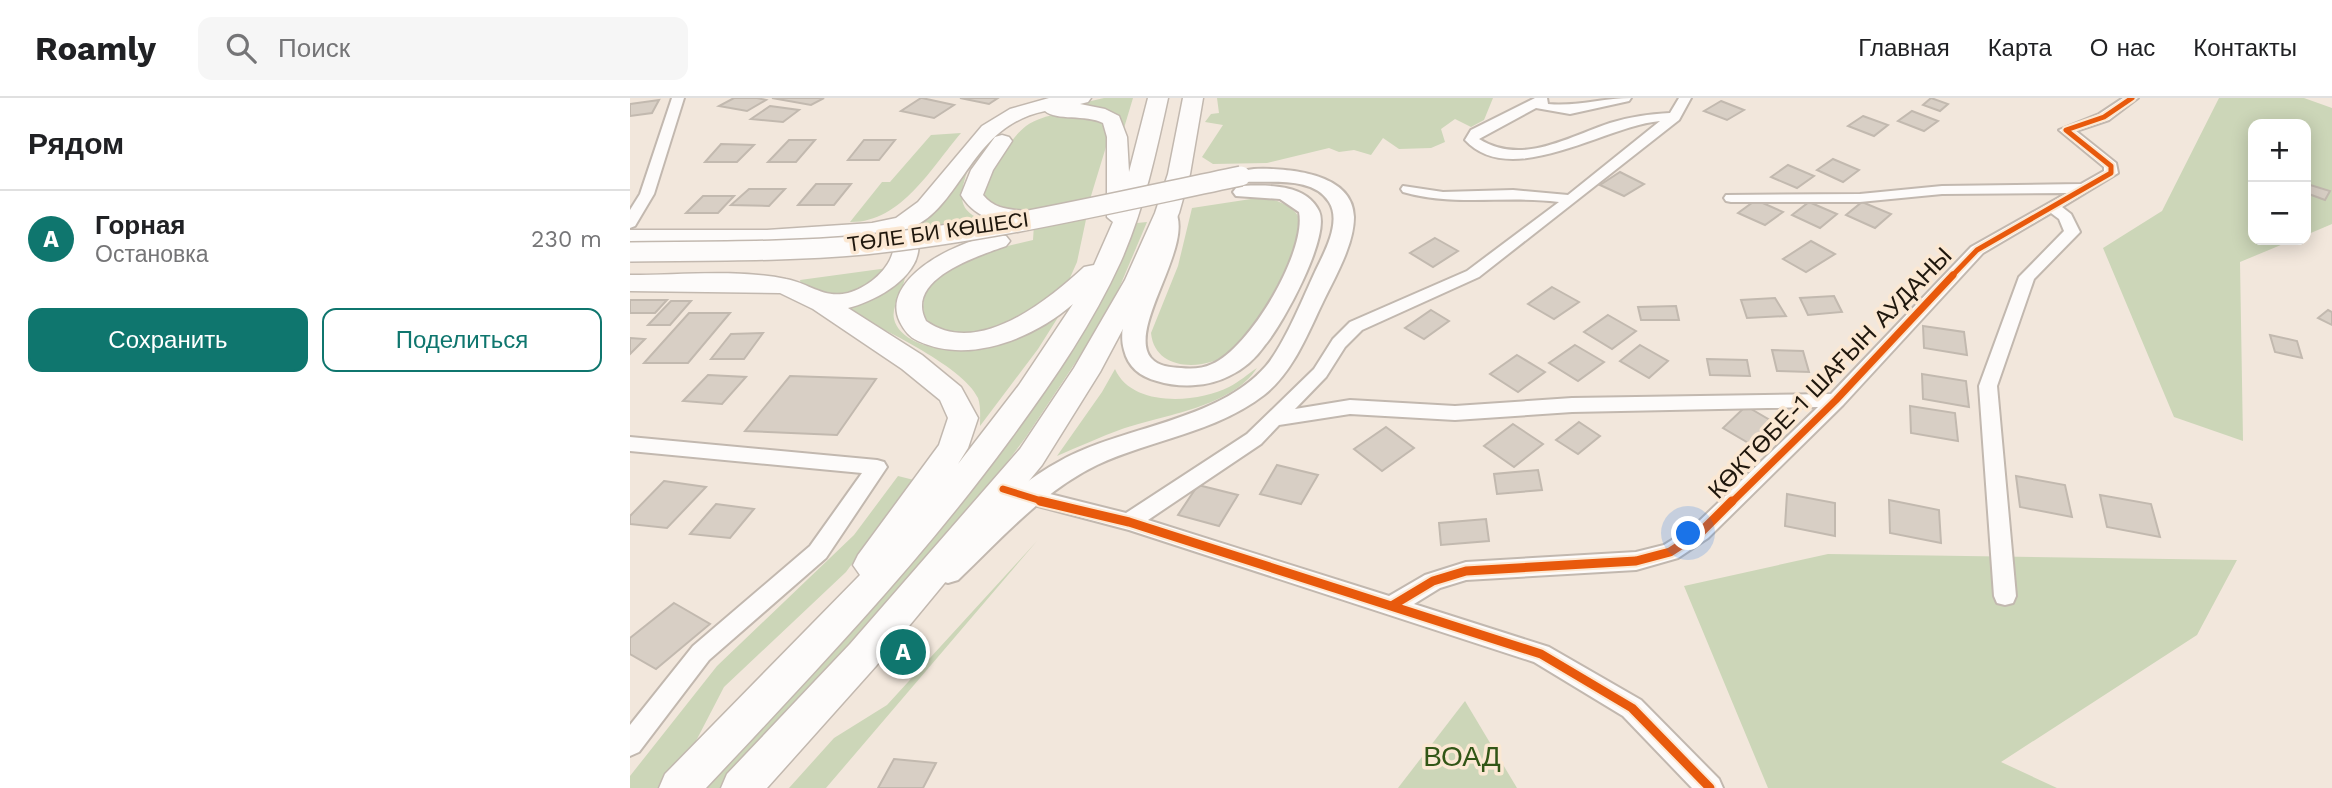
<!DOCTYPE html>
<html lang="ru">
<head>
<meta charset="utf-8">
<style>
  body { margin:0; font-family:"Work Sans",sans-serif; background:#f6f6f6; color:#202124 }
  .controls { position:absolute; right:21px; top:21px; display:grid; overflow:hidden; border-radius:14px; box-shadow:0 4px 18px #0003 }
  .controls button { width:63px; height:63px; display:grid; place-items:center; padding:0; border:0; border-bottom:2px solid #e0e0e0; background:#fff; color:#202124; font:35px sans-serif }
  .you { position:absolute; left:1059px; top:436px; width:24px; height:24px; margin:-18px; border:5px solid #fff; border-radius:50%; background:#1a73e8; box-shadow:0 0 0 10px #1a73e833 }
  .badge { display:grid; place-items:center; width:46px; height:46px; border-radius:50%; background:#0f766e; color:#fff; font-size:23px; font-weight:700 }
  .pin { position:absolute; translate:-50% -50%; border:4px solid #fff; box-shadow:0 2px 7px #0006 }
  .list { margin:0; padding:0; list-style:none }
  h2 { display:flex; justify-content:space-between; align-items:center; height:91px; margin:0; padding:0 28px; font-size:30px }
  h2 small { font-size:23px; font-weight:400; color:#757577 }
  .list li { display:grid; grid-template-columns:46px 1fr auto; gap:21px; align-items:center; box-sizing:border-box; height:98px; padding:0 28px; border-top:2px solid #e0e0e0 }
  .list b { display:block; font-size:26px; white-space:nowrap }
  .list p { margin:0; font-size:23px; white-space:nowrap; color:#757577 }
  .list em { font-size:23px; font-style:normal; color:#757577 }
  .actions { display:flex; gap:14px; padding:21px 28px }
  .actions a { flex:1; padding:16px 0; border:2px solid #0f766e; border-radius:14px; text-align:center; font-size:24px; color:#0f766e }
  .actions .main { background:#0f766e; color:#fff }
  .icon { flex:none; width:38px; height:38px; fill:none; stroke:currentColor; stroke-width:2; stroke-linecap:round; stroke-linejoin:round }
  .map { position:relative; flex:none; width:1702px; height:690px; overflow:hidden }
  header { display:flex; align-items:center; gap:42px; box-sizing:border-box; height:98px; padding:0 35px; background:#fff; border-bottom:2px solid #e0e0e0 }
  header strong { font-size:33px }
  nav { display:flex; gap:38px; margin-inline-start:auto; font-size:24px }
  .search { width:490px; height:63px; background:#f6f6f6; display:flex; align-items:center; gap:18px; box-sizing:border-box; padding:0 24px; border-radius:14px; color:#757577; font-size:26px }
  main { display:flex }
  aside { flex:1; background:#fff }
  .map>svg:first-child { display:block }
  .green { fill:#ccd6b8 }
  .building { fill:#d8cfc5; stroke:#c2b9af; stroke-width:2 }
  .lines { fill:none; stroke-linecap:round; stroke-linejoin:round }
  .street-casing { stroke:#c2b8af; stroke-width:4 }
  .secondary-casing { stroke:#c2b8af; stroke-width:4 }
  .primary-casing { stroke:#c2b8af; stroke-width:3 }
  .street { fill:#fdfbfa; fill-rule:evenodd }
  .secondary { fill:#fdfbfa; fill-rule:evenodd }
  .primary { fill:#fdfbfa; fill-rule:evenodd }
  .secondary-bridge-casing { stroke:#c2b8af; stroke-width:22; stroke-linecap:butt }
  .secondary-bridge { stroke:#fdfbfa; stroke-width:19 }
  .cycleway-far2-casing { stroke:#fbe8d3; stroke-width:9 }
  .cycleway-far1-casing { stroke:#fbe8d3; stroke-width:11 }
  .cycleway-casing { stroke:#fbe8d3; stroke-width:13 }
  .cycleway-far2 { stroke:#e8590c; stroke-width:5 }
  .cycleway-far1 { stroke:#e8590c; stroke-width:7 }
  .cycleway { stroke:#e8590c; stroke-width:9 }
  .labels { text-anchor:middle; stroke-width:7; stroke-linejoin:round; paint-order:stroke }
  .far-street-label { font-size:21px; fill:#1f170d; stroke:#fbe8d3 }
  .street-label { font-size:24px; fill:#1f170d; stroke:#fbe8d3 }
  .near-park-label { font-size:28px; fill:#325616; stroke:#fbe8d3 }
</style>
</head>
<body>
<header>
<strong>Roamly</strong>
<div class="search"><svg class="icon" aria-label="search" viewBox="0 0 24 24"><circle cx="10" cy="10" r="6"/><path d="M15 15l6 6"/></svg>Поиск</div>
<nav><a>Главная</a><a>Карта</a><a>О нас</a><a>Контакты</a></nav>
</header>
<main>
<aside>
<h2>Рядом<small></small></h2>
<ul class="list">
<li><span class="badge">A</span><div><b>Горная</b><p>Остановка</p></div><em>230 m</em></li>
</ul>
<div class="actions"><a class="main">Сохранить</a><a>Поделиться</a></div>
</aside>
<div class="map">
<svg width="1702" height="690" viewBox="0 0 1702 690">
  <rect width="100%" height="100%" fill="#f2e7dc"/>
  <g class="green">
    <path d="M474 0H503L494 30 488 17 474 11 444 7Z"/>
    <path d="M587 0H863L854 22 841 29 825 21 811 31 815 44 801 50 769 51 753 40 741 57 724 52 709 54 699 50 637 65 583 66 572 59 593 27 575 24 581 16 589 15Z"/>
    <path d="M1589 0H1674L1702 10V126L1676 137V26H1623V142H1663L1610 164 1613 343 1544 319 1473 150 1532 113Z"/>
    <path d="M428 16 474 23 479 39 461 98 447 164 435 191 422 204 363 234 323 236 306 230 295 220 293 209 295 196 302 184 331 164 365 151 403 142 405 111C386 112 371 111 355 100 354 80 380 40 396 28 406 21 417 18 428 16Z"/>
    <path d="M331 35C301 70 271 125 220 124L252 84H260L301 37Z"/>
    <path d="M338 71C331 92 325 112 351 121L281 131Z"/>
    <path d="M634 99C649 103 669 109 671 127 672 149 621 239 603 253 577 273 525 275 521 235L548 168 562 110Z"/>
    <path d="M517 124 479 214 396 339 323 436 93 690H75L309 432 385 336 466 214 507 125Z"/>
    <path d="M258 170 257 175C219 198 214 205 171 186L170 182Z"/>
    <path d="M276 174C275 190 261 207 264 221 270 246 313 255 334 249 367 240 400 225 432 213L408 251 350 328C350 318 351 309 348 300 333 267 245 228 211 209 236 204 262 197 276 174Z"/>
    <path d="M627 270C602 309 533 317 492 331 470 339 448 349 427 358L472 294 485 271C502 310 568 305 599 289 609 284 618 276 627 270Z"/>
    <path d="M268 378 284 382 216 474 94 589 54 666 30 690H0V678L87 568 224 437Z"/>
    <path d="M407 443 196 690H159L204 640 257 607Z"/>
    <path d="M1198 456 1607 462 1567 537 1371 664 1427 690H1138L1054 488Z"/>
    <path d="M835 603 887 690H768Z"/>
  </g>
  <g class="building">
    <path d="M104 0H127L136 2 117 13 89 8Z"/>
    <path d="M142 0H194L181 7Z"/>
    <path d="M291 0H292L324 7 304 20 271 13Z"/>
    <path d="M330 0H368L359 6Z"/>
    <path d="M1301 0 1318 6 1310 13 1293 7Z"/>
    <path d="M29 2 22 15 0 18V6Z"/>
    <path d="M1091 3 1114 12 1097 22 1074 13Z"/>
    <path d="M140 8 169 12 153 24 121 21Z"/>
    <path d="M1282 13 1308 23 1294 33 1268 23Z"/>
    <path d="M1233 18 1258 27 1244 38 1218 28Z"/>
    <path d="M159 42H185L166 64H138Z"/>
    <path d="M234 42H265L249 62H218Z"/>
    <path d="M91 46 124 47 107 64H75Z"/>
    <path d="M1203 61 1229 72 1213 84 1187 72Z"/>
    <path d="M1158 67 1184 78 1167 90 1141 79Z"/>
    <path d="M990 74 1014 86 994 98 970 87Z"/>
    <path d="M186 86H221L204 107H168Z"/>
    <path d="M1677 86 1700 93 1695 102 1676 95Z"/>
    <path d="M119 91H155L139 108 101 107Z"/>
    <path d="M73 98H104L88 115H56Z"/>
    <path d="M1126 102 1153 114 1135 127 1108 115Z"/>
    <path d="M1179 104 1207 116 1190 130 1162 117Z"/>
    <path d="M1232 104 1261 116 1245 130 1216 117Z"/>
    <path d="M805 140 828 153 803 169 780 155Z"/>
    <path d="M1181 143 1205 156 1176 174 1153 161Z"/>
    <path d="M922 189 949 204 924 221 898 206Z"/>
    <path d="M1204 198 1212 214 1178 217 1170 200Z"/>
    <path d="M1145 200 1156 218 1117 220 1111 202Z"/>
    <path d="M0 202H37L25 215H0Z"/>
    <path d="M41 203H61L40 227H18Z"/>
    <path d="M1046 208 1049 222H1011L1008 209Z"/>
    <path d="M801 212 819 223 794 241 775 230Z"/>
    <path d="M1698 212 1702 214V227L1688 220Z"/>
    <path d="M59 215H100L58 265H14Z"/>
    <path d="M978 217 1006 233 982 251 954 234Z"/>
    <path d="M1293 228 1334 234 1337 257 1294 250Z"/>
    <path d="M133 235 114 261H81L101 236Z"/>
    <path d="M1640 237 1667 243 1672 260 1645 254Z"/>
    <path d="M0 240 15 241 0 256Z"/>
    <path d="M945 247 974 264 948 283 919 265Z"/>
    <path d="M1010 247 1038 263 1019 280 990 263Z"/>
    <path d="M1142 252 1173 253 1179 274 1147 273Z"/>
    <path d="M887 257 915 274 888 294 860 276Z"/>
    <path d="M1077 261 1117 262 1120 278 1080 277Z"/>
    <path d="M1292 276 1336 283 1339 309 1293 301Z"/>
    <path d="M78 277 116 279 92 306 53 303Z"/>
    <path d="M160 278 246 281 207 337 115 333Z"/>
    <path d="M1116 308 1150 328 1127 350 1093 330Z"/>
    <path d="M1280 308 1325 315 1328 343 1281 335Z"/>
    <path d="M949 324 970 338 948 356 926 342Z"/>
    <path d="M883 326 913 346 884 369 854 348Z"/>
    <path d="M756 329 784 350 752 373 724 351Z"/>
    <path d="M647 367 688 377 671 406 630 396Z"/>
    <path d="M908 372 912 392 867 396 864 376Z"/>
    <path d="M1386 378 1435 387 1442 419 1390 409Z"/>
    <path d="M34 383 76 389 37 430 0 426V418Z"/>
    <path d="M568 387 608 397 589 428 548 417Z"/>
    <path d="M1157 396 1205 405V438L1155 428Z"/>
    <path d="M1470 397 1521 406 1530 439 1477 429Z"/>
    <path d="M1259 402 1309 412 1311 445 1260 435Z"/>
    <path d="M86 406 124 411 100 440 60 436Z"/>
    <path d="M856 421 859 443 811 447 809 425Z"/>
    <path d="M44 505 80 526 26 571 0 556V540Z"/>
    <path d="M264 661 306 665 293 690H248Z"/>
  </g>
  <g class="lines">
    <defs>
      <g id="street">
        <path d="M42 0H54L24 96 5 128 0 130V112L10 96Z"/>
        <path d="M905 0H917L918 6C947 9 973 0 1001 0L999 3 940 16 906 10 849 41C892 68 938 39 980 25 999 19 1019 16 1040 15L1049 0H1061L1049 22 849 179 732 232 715 249 696 279 665 311 720 302 825 308 942 300 1201 296 1341 149 1437 95 1312 96 1230 104H1101L1096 103 1094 100 1096 97 1230 96 1312 88 1451 86 1474 73V69L1429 32 1469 16 1493 0H1508L1479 22 1446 33 1486 65 1488 75 1432 109 1441 116 1450 134 1404 181 1367 288 1386 498 1383 505 1375 507 1367 505 1364 498 1349 288 1389 179 1434 133 1429 121 1421 115 1353 155 1213 307 1078 440 1048 460 1006 472 836 482 810 490 784 506 919 549 1011 602 1089 681 1093 690H1062L993 618 904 564 499 432 381 401 378 396 381 391 388 388 496 415 617 336 684 271 703 241 720 224 837 173 929 104C877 97 824 109 773 94L771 91 773 88 813 94 883 92 938 97 1030 23C975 28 881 92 835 42L841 32ZM1188 309 1064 428 1034 447 1006 454 836 464 795 477 759 498 518 422 631 346 649 327 720 316 825 322 942 314Z"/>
        <path d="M0 339 247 362 254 364 257 369 196 460 79 562 9 654 0 658V627L63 548 180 448 232 375 0 353Z"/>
      </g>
      <g id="secondary">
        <path d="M624 71C656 70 723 74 724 119 724 147 705 179 693 204 677 237 663 274 634 297 585 335 522 341 467 367 413 393 372 440 328 482L318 485 308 482 303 473 308 464C346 429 383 388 430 363 492 328 587 324 636 268 654 247 673 200 685 174 694 155 712 124 699 104 678 70 612 93 601 78L604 74Z"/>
        <path d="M613 88C639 87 676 86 689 113 701 138 653 226 635 247 626 260 614 271 599 278 578 289 549 290 527 283 511 279 498 269 494 252 485 221 512 190 520 162 525 147 526 131 527 115L530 111H544C567 145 496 230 521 260 529 269 540 269 551 270 561 271 572 271 582 266 620 250 677 153 669 114L650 101 606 98 603 94 606 90Z"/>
      </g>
      <g id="primary">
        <path d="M419 0H461L458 4 450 6 475 11 489 18 497 39 499 74 518 0H538C526 55 514 111 491 163 462 227 421 286 379 343 288 467 181 578 76 690H29L35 676 230 477 223 467 228 457 309 347 318 320 310 302 272 271 183 211 150 195 0 193V177C49 177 108 171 156 181 179 185 193 201 218 195 240 189 266 167 264 142L244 139 137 146H0V132H137L242 125 266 120 288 104 352 28 380 11ZM415 13C426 23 456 16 473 25L477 39V119L483 124 464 167 454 169C417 203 348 260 296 223 274 181 348 158 376 148L380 143 376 138C359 134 336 145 320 152 295 164 254 192 270 224 274 232 279 239 288 243 339 267 404 240 443 206L389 287 328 366 338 350 348 320 331 289 292 257 218 210C247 203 298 175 287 138L278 131C332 112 339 28 415 13Z"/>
        <path d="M553 0H573L560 76 549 115 519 182 470 274 412 367 246 568 137 690H91L97 676 220 546 390 351 444 270 495 182 525 115 538 76Z"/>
        <path d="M372 37 379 39 382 43 363 72 353 97C368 116 390 110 411 115L415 120 411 125C382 132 346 123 331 97L341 72 365 39Z"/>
      </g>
    </defs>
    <use href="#street" class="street-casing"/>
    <use href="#secondary" class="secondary-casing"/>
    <use href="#primary" class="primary-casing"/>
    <use href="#street" class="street"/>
    <use href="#secondary" class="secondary"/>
    <use href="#primary" class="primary"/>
    <defs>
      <path id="secondary-bridge" d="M0 154C78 153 156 154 234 147 361 134 486 104 611 78"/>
    </defs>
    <use href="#secondary-bridge" class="secondary-bridge-casing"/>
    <use href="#secondary-bridge" class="secondary-bridge"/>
    <defs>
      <path id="cycleway-far2" d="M1321 179 1347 152 1481 75V68L1436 32 1474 19 1502 0"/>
      <g id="cycleway-far1">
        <path d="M373 391 418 405"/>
        <path d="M1101 405 1206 302 1323 177"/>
      </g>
      <g id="cycleway">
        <path d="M410 403 499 424 911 556 1002 610 1080 690"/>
        <path d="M763 507 803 483 836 473 1006 463 1040 454 1071 434 1102 403"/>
      </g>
    </defs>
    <use href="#cycleway-far2" class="cycleway-far2-casing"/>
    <use href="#cycleway-far1" class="cycleway-far1-casing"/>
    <use href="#cycleway" class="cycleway-casing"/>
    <use href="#cycleway-far2" class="cycleway-far2"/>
    <use href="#cycleway-far1" class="cycleway-far1"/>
    <use href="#cycleway" class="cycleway"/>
  </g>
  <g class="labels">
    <g class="far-street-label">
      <text transform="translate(308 134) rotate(-8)" y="7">ТӨЛЕ БИ КӨШЕСІ</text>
    </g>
    <g class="street-label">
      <text transform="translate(1200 275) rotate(-46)" y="8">КӨКТӨБЕ-1 ШАҒЫН АУДАНЫ</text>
    </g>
    <g class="near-park-label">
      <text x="832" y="668">ВОАД</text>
    </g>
  </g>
</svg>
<div class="controls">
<button>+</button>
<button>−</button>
</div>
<div class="you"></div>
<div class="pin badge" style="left:273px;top:554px">A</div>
</div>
</main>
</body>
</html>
